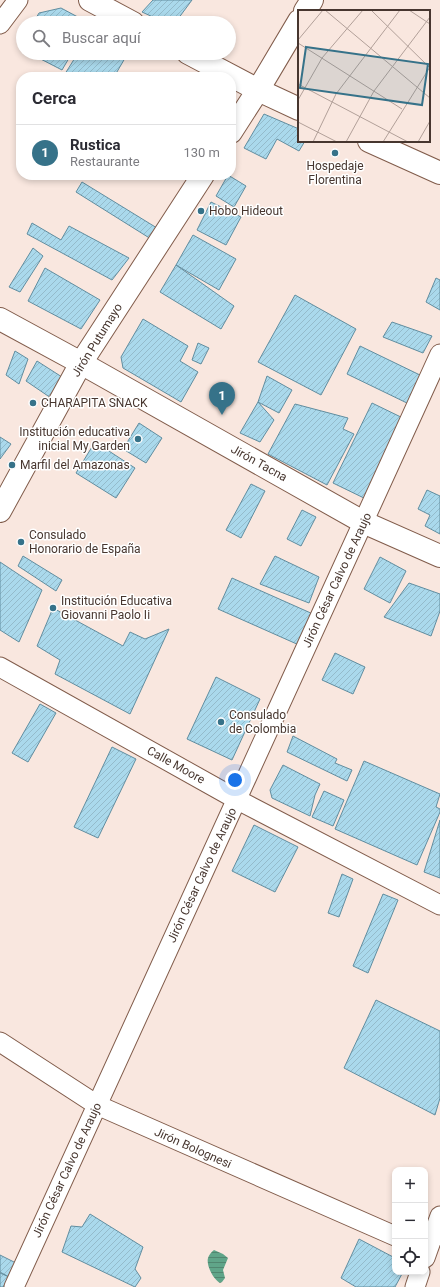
<!DOCTYPE html>
<html lang="es">
<head>
<meta charset="utf-8">
<style>
  body { margin:0; font-family:Roboto,sans-serif; background:#f2f2f3; color:#2b2b33 }
  .controls { position:absolute; right:12px; bottom:12px; display:grid; overflow:hidden; border-radius:8px; box-shadow:0 2px 6px #0003 }
  .controls button { width:36px; height:36px; display:grid; place-items:center; padding:0; border:0; border-bottom:1px solid #e1e1e2; background:#fff; color:#2b2b33; font:20px sans-serif }
  .you { position:absolute; left:235px; top:780px; width:14px; height:14px; margin:-10px; border:3px solid #fff; border-radius:50%; background:#1a73e8; box-shadow:0 0 0 6px #1a73e833 }
  .badge { display:grid; place-items:center; width:26px; height:26px; border-radius:50%; background:#367289; color:#fff; font-size:13px; font-weight:700 }
  .pin { position:absolute; translate:-50% -33px; filter:drop-shadow(0 1px 2px #0008) }
  .pin::after { content:''; position:absolute; top:21px; width:14px; height:12px; background:inherit; clip-path:polygon(0 0,100% 0,50% 100%) }
  .list { margin:0; padding:0; list-style:none }
  h2 { display:flex; justify-content:space-between; align-items:center; height:52px; margin:0; padding:0 16px; font-size:17px }
  h2 small { font-size:13px; font-weight:400; color:#7c7c81 }
  .list li { display:grid; grid-template-columns:26px 1fr auto; gap:12px; align-items:center; box-sizing:border-box; height:56px; padding:0 16px; border-top:1px solid #e1e1e2 }
  .list b { display:block; font-size:15px; white-space:nowrap }
  .list p { margin:0; font-size:13px; white-space:nowrap; color:#7c7c81 }
  .list em { font-size:13px; font-style:normal; color:#7c7c81 }
  .icon { flex:none; width:22px; height:22px; fill:none; stroke:currentColor; stroke-width:2; stroke-linecap:round; stroke-linejoin:round }
  .map { position:relative; flex:none; width:440px; height:1287px; overflow:hidden }
  .search { position:absolute; background:#fff; box-shadow:0 2px 6px #0003; left:16px; top:16px; width:220px; height:44px; display:flex; align-items:center; gap:10px; box-sizing:border-box; padding:0 14px; border-radius:22px; color:#7c7c81; font-size:15px }
  .panel { position:absolute; background:#fff; box-shadow:0 2px 6px #0003; left:16px; top:72px; width:220px; height:108px; border-radius:16px }
  .map>svg:first-child { display:block }
  .water { fill:url(#water-rules) }
  .building { fill:url(#building-hatch); stroke:#618d9f }
  .lines { fill:none; stroke-linecap:round; stroke-linejoin:round }
  .street-casing { stroke:#815c4b; stroke-width:21 }
  .secondary-casing { stroke:#815c4b; stroke-width:24 }
  .street { stroke:#fff; stroke-width:19 }
  .secondary { stroke:#fff; stroke-width:22 }
  .poi-dot { fill:#367289; stroke:#fff; stroke-width:1.5 }
  .labels { text-anchor:middle; stroke-width:3; stroke-linejoin:round; paint-order:stroke }
  .poi-label { font-size:12px; fill:#47362f; stroke:#fff; text-anchor:start }
  .street-label { font-size:12px; fill:#47362f; stroke:#fff }
  .inset-road { fill:none; stroke:#b2a099; stroke-width:1 }
  .view { fill:#367289; fill-opacity:0.15; stroke:#367289; stroke-width:2 }
  .inset-edge { fill:none; stroke:#47362f; stroke-width:2 }
</style>
</head>
<body>
<div class="map">
<svg width="440" height="1287" viewBox="0 0 440 1287">
  <defs>
    <pattern id="water-rules" width="6" height="5" patternUnits="userSpaceOnUse"><rect width="6" height="5" fill="#60a589"/><path d="M0 2.5h6" fill="none" stroke="#518770"/></pattern>
    <pattern id="building-hatch" width="6" height="6" patternUnits="userSpaceOnUse"><rect width="6" height="6" fill="#aad9ec"/><path d="M-1 1l2-2M0 6l6-6M5 7l2-2" fill="none" stroke="#94bbcb"/></pattern>
  </defs>
  <rect width="100%" height="100%" fill="#f9e7df"/>
  <path class="water" d="M214 1250 223 1254 228 1258 223 1270 225 1278 222 1282 220 1283C213 1279 206 1265 208 1258 209 1255 211 1252 214 1250Z"/>
  <g class="building">
    <path d="M153 0H192L175 23H166L142 12Z"/>
    <path d="M61 8 89 23H33L39 13Z"/>
    <path d="M29 53H72L62 70Z"/>
    <path d="M78 53H128L114 77H63Z"/>
    <path d="M264 114 299 129V141H305L299 151 277 139 266 159 244 148Z"/>
    <path d="M228 175 246 186 234 207 216 196Z"/>
    <path d="M82 182 157 228 151 239 76 192Z"/>
    <path d="M211 202 241 217 226 245 197 230Z"/>
    <path d="M32 223 61 240 69 226 129 258 112 280 27 234Z"/>
    <path d="M193 235 236 259 219 290 176 265Z"/>
    <path d="M33 248 43 256 20 292 9 287Z"/>
    <path d="M176 265 234 306 221 329 160 292Z"/>
    <path d="M45 268 100 300 81 329 28 301Z"/>
    <path d="M436 278 440 280V310L426 302Z"/>
    <path d="M295 295 356 329 321 395 258 362Z"/>
    <path d="M143 319 188 346 180 361 198 372 181 402 123 368 121 357Z"/>
    <path d="M392 322 432 336 423 353 383 337Z"/>
    <path d="M198 343 209 348 201 364 192 360Z"/>
    <path d="M360 346 422 376 409 404 347 374Z"/>
    <path d="M15 351 28 359 19 384 6 375Z"/>
    <path d="M37 361 62 377 51 398 26 381Z"/>
    <path d="M267 376 292 390 279 413 258 402Z"/>
    <path d="M258 402 274 420 260 442 240 433Z"/>
    <path d="M372 403 407 420 368 500 333 483Z"/>
    <path d="M295 404 348 418 343 429 354 434 327 485 268 454Z"/>
    <path d="M139 423 162 438 146 463 123 449Z"/>
    <path d="M0 437 11 444 0 459Z"/>
    <path d="M95 442 135 468 116 498 76 473Z"/>
    <path d="M251 484 265 491 241 538 226 530Z"/>
    <path d="M427 490 440 496V534L425 526 430 515 418 509Z"/>
    <path d="M302 510 316 517 301 546 287 539Z"/>
    <path d="M23 556 62 580 56 591 18 566Z"/>
    <path d="M275 556 319 577 309 603 260 584Z"/>
    <path d="M380 557 406 571 390 603 364 589Z"/>
    <path d="M0 562 42 590 19 642 0 630Z"/>
    <path d="M232 578 313 614 299 645 218 609Z"/>
    <path d="M409 583 440 594V611L431 636 384 617Z"/>
    <path d="M53 608 123 646 130 632 145 639 169 629 130 714 55 674 60 660 37 646Z"/>
    <path d="M335 653 365 667 353 694 322 680Z"/>
    <path d="M216 677 260 699 232 760 187 739Z"/>
    <path d="M40 704 56 713 28 762 12 753Z"/>
    <path d="M293 736 337 759 335 763 352 770 347 781 287 752Z"/>
    <path d="M112 747 136 759 98 838 74 827Z"/>
    <path d="M364 761 440 794 436 807 440 809V812L417 865 335 829Z"/>
    <path d="M283 765 320 784 315 795 310 816 272 798 270 790Z"/>
    <path d="M324 791 344 800 333 826 312 817Z"/>
    <path d="M440 820V878L424 872Z"/>
    <path d="M254 825 298 847 275 892 232 871Z"/>
    <path d="M342 874 353 879 339 917 328 913Z"/>
    <path d="M383 894 398 900 368 973 353 966Z"/>
    <path d="M376 1000 440 1031V1098L435 1115 344 1068Z"/>
    <path d="M90 1214 143 1247 135 1269 141 1278 135 1287 62 1252 71 1226 82 1227Z"/>
    <path d="M359 1239 395 1258V1272H403L395 1287H356L341 1278Z"/>
    <path d="M0 1255 16 1263 9 1277 0 1272Z"/>
    <path d="M0 1273 9 1277 3 1287H0Z"/>
  </g>
  <g class="lines">
    <defs>
      <g id="street">
        <path d="M0 24 18 0"/>
        <path d="M0 667 236 799 440 905"/>
        <path d="M0 1042 97 1105 395 1236"/>
        <path d="M425 1258 440 1216"/>
        <path d="M14 1287 440 354"/>
        <path d="M415 1287 420 1272"/>
      </g>
      <g id="secondary">
        <path d="M90 0 133 23"/>
        <path d="M305 11 312 0"/>
        <path d="M188 53 258 90 299 109"/>
        <path d="M231 132 258 90 299 21"/>
        <path d="M369 141 440 173"/>
        <path d="M0 319 81 363 363 522 440 556"/>
        <path d="M0 511 81 363 203 175"/>
      </g>
    </defs>
    <use href="#street" class="street-casing"/>
    <use href="#secondary" class="secondary-casing"/>
    <use href="#street" class="street"/>
    <use href="#secondary" class="secondary"/>
  </g>
  <g class="poi-dot">
    <circle cx="335" cy="153" r="4"/>
    <circle cx="201" cy="211" r="4"/>
    <circle cx="33" cy="403" r="4"/>
    <circle cx="138" cy="439" r="4"/>
    <circle cx="12" cy="465" r="4"/>
    <circle cx="21" cy="542" r="4"/>
    <circle cx="53" cy="608" r="4"/>
    <circle cx="221" cy="722" r="4"/>
  </g>
  <g class="labels">
    <g class="poi-label">
      <text x="335" y="170" text-anchor="middle">Hospedaje<tspan x="335" dy="14">Florentina</tspan></text>
      <text x="209" y="215">Hobo Hideout</text>
      <text x="41" y="407">CHARAPITA SNACK</text>
      <text x="130" y="436" text-anchor="end">Institución educativa<tspan x="130" dy="14">inicial My Garden</tspan></text>
      <text x="20" y="469">Marfil del Amazonas</text>
      <text x="29" y="539">Consulado<tspan x="29" dy="14">Honorario de España</tspan></text>
      <text x="61" y="605">Institución Educativa<tspan x="61" dy="14">Giovanni Paolo Ii</tspan></text>
      <text x="229" y="719">Consulado<tspan x="229" dy="14">de Colombia</tspan></text>
    </g>
    <g class="street-label">
      <text transform="translate(97 340) rotate(-58)" y="4">Jirón Putumayo</text>
      <text transform="translate(259 463) rotate(29)" y="4">Jirón Tacna</text>
      <text transform="translate(337 580) rotate(-65)" y="4">Jirón César Calvo de Araujo</text>
      <text transform="translate(176 765) rotate(29)" y="4">Calle Moore</text>
      <text transform="translate(202 875) rotate(-65)" y="4">Jirón César Calvo de Araujo</text>
      <text transform="translate(193 1148) rotate(24)" y="4">Jirón Bolognesi</text>
      <text transform="translate(67 1170) rotate(-65)" y="4">Jirón César Calvo de Araujo</text>
    </g>
  </g>
  <g transform="translate(298 10)">
    <rect width="132" height="132" fill="#f9e7df"/>
    <path class="inset-road" d="M27 0 132 88M73 0 132 58M111 0 132 14M0 30 25 0M0 33 104 99M0 74 110 132M0 90 24 48 65 0M0 112 39 132M15 132 38 84 102 0M48 132 76 81 132 7M85 132 132 57M120 132 132 111"/>
    <path class="view" d="M8 37 130 54 124 95 2 78Z"/>
    <rect width="132" height="132" class="inset-edge"/>
  </g>
</svg>
<div class="controls">
<button>+</button>
<button>−</button>
<button><svg class="icon" aria-label="locate" viewBox="0 0 24 24"><circle cx="12" cy="12" r="6"/><path d="M12 2v4M12 18v4M2 12h4M18 12h4"/></svg></button>
</div>
<div class="you"></div>
<div class="pin badge" style="left:222px;top:415px">1</div>
<div class="search"><svg class="icon" aria-label="search" viewBox="0 0 24 24"><circle cx="10" cy="10" r="6"/><path d="M15 15l6 6"/></svg>Buscar aquí</div>
<section class="panel">
<h2>Cerca<small></small></h2>
<ul class="list">
<li><span class="badge">1</span><div><b>Rustica</b><p>Restaurante</p></div><em>130 m</em></li>
</ul>
</section>
</div>
</body>
</html>
